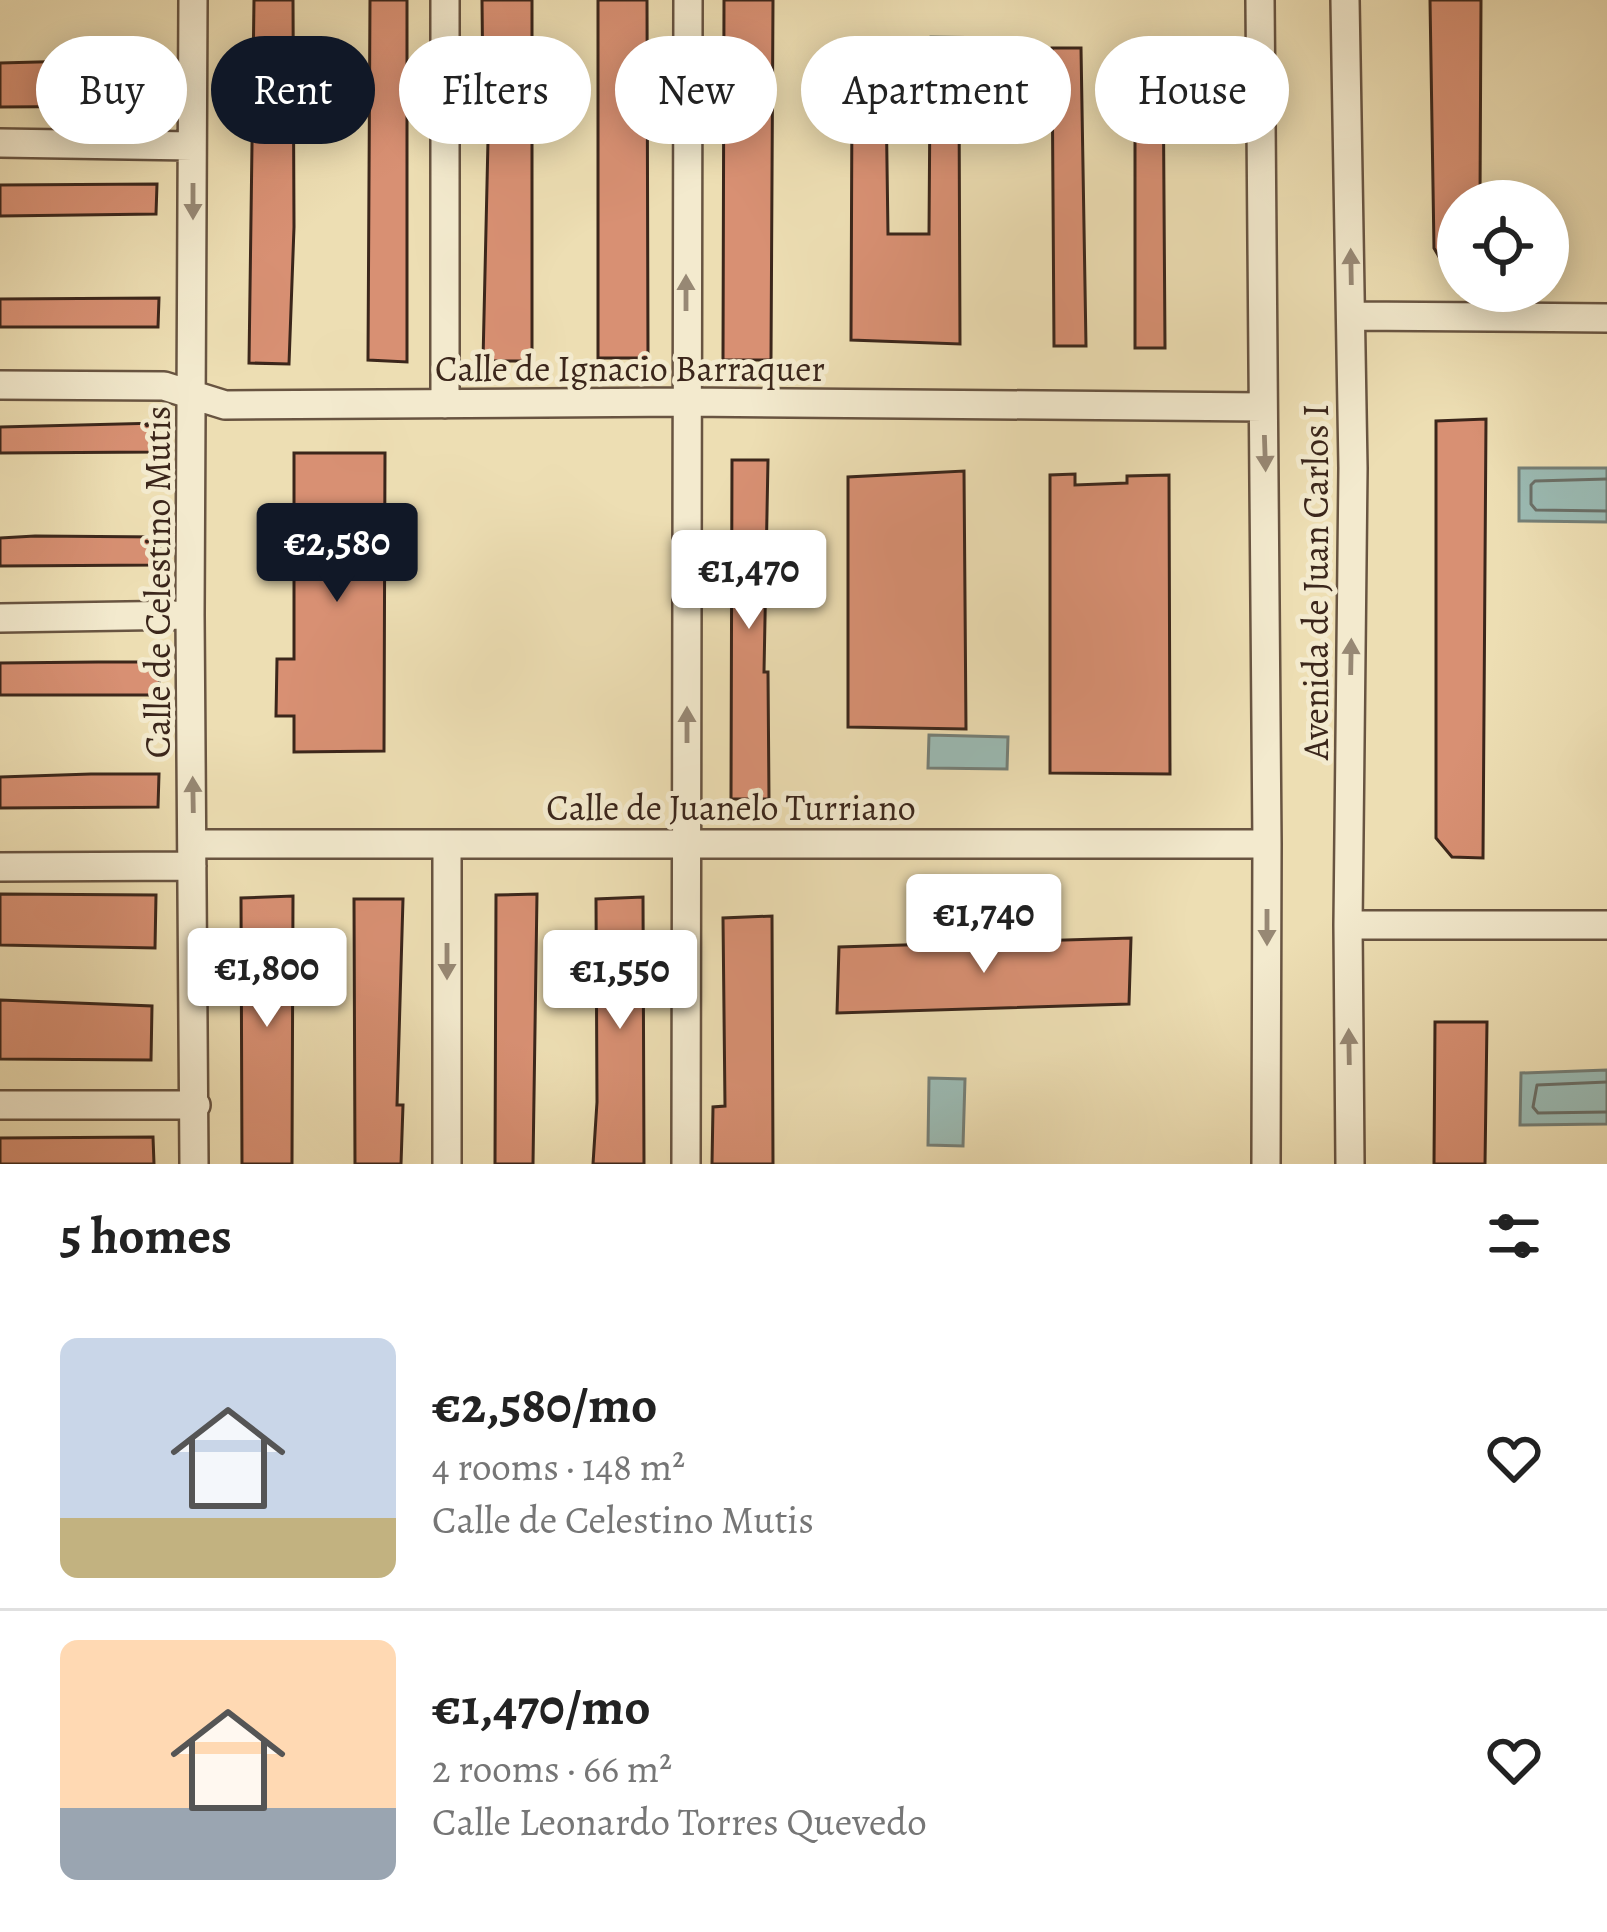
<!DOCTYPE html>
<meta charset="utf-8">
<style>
:root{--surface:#fff;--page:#f6f6f6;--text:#222;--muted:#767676;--line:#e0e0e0;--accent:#111827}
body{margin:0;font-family:Alegreya,serif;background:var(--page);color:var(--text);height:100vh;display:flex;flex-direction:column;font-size:45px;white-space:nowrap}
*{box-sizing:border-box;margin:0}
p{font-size:39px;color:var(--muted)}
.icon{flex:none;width:66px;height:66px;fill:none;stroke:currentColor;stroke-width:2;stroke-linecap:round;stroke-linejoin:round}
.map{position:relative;height:1164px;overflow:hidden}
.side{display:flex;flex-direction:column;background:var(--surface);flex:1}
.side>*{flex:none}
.top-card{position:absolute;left:36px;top:36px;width:1536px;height:108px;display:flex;gap:24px}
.tools{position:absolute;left:1437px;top:180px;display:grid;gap:24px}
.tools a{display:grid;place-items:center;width:132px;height:132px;border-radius:50%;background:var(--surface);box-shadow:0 6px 30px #0003;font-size:60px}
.price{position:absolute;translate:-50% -102px;padding:0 27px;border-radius:12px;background:#fff;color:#222;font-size:39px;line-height:78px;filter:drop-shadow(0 3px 6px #0008)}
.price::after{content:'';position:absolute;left:50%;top:72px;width:36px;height:27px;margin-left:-18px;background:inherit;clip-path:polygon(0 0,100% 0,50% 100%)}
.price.current{background:var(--accent);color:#fff}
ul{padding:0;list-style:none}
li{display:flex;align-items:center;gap:36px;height:300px;padding:0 60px}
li+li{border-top:3px solid var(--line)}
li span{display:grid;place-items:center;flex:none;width:336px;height:240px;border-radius:18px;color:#555}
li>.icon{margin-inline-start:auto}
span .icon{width:144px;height:144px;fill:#fffc;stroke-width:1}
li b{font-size:51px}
h2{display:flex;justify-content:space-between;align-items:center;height:144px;padding:0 60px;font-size:51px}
.tag{padding:0 42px;border-radius:54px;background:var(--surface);box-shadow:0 6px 30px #0003;font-size:42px;line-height:108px}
.tag.current{background:var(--accent);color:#fff}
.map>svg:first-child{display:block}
.water{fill:#9bbbb4;stroke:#757f77;stroke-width:3}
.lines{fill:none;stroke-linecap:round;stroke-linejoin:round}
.shore{stroke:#6b7068;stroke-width:3}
.building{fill:#d89073;stroke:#3b261b;stroke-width:3}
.minor-casing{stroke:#685441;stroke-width:32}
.minor{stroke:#f3eace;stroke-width:27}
.oneway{fill:#978874}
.labels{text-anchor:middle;stroke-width:10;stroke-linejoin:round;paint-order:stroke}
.street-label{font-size:36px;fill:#3b261b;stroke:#f3eace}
</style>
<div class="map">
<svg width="1607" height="1164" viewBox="0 0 1607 1164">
<rect width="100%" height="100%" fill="#eddeb3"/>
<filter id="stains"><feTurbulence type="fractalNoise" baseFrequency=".00167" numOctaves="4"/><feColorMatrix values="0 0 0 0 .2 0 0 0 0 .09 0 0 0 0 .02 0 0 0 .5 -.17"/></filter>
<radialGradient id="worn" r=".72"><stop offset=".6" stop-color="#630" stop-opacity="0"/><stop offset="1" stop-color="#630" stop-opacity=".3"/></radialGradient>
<!-- water -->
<path class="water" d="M931,37L1000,38L999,67L930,66Z
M1519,468H1607V522L1519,521Z
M929,735L1008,737L1007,769L928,768Z
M1607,1070V1124L1520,1125L1521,1073Z
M929,1078L965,1079L963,1146L928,1145Z"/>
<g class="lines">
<!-- shore -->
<path class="shore" d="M1607,479L1535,481L1531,485V504L1536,510L1607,511
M1607,1082L1537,1085L1533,1107L1538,1113L1607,1112"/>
</g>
<!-- building -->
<path class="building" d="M254,0H293L294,227L289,364L249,363Z
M370,0H407V362L368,360Z
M482,0H532V361H483L489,96H483Z
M598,0H647L648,358H598Z
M724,0H773L771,360H723Z
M1430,0H1481L1480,201H1458V290L1434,248Z
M1052,48H1081L1086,346H1054Z
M1163,50L1165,348H1135V53Z
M150,59L152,106L0,107V63Z
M959,92L960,344L851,340L852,94L886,93L888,234H929L930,93Z
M157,184L156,214L0,216V185Z
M159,298L158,327H0V299Z
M1486,419L1483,858L1452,857L1436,838V421Z
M159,423L158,452L0,453V427Z
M294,453H385L384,751L294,752V716H276L277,659H294Z
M732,460H768L764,672H768L769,799H731Z
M964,471L966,729L848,727V477Z
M1075,474V485L1127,483V476L1169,475L1170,774L1050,773V475Z
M35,536L161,537L159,565L0,566V538Z
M98,662H160L159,695H0V663Z
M91,774H159L158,807L0,808V777Z
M0,894L156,895L155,948L0,945Z
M537,894L533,1164H495L496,895Z
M293,896L292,1164H242L241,898Z
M643,897L644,1164H593L597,1102L596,899Z
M354,899H403L397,1105H403L401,1164H355Z
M772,916L773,1164H712L713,1107L725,1106L723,918Z
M1131,938L1129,1004L837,1013L839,947Z
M0,1000L152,1006L151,1060L0,1059Z
M1435,1022H1487L1485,1164H1434Z
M153,1137L154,1164H0V1138Z"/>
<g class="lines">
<defs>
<path id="minor" d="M193,0L190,615L194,1164
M1260,0L1267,844L1266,1164
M1345,0L1353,468L1348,925L1350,1164
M0,143L192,146
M1352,316L1607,318
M0,385L164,386L225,405L686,402L1263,407
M445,404V0
M0,618L190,615
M194,844H1267
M0,867L192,866
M1348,925H1607
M0,1105H196
M447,1164V844
M686,1164L688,0"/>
</defs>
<!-- minor casing -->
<use href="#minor" class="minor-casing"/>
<!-- minor -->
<use href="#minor" class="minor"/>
</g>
<!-- one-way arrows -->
<defs><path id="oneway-solid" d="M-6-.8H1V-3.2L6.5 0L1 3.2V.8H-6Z" transform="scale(3)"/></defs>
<g class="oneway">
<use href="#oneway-solid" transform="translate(193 201) rotate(90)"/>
<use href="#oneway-solid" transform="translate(1351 267) rotate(-91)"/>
<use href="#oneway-solid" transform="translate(686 293) rotate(-90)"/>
<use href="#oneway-solid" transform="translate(1265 453) rotate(88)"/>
<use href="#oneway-solid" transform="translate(1351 657) rotate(-89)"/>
<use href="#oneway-solid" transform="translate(687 725) rotate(-90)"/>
<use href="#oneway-solid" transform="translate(193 795) rotate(-91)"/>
<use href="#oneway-solid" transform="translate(1267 927) rotate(90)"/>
<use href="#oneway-solid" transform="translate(447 961) rotate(90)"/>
<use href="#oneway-solid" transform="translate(1349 1047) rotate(-91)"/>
</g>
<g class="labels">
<!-- street labels -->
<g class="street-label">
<text x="630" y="381">Calle de Ignacio Barraquer</text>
<text transform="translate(157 582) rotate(-90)" y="13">Calle de Celestino Mutis</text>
<text transform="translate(1315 582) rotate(-90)" y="13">Avenida de Juan Carlos I</text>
<text x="731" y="820">Calle de Juanelo Turriano</text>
</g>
</g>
<rect width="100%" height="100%" filter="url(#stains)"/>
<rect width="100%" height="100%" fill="url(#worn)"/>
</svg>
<div class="tools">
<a><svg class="icon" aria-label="locate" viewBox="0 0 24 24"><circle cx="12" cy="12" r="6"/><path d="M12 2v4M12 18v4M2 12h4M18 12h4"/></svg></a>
</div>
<b class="price current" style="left:337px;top:605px">€2,580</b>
<b class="price" style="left:749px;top:632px">€1,470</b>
<b class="price" style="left:984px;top:976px">€1,740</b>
<b class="price" style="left:267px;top:1030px">€1,800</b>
<b class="price" style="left:620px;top:1032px">€1,550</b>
<div class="top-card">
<a class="tag">Buy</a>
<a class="tag current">Rent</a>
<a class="tag">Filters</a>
<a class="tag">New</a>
<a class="tag">Apartment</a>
<a class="tag">House</a>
</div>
</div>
<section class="side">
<h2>5 homes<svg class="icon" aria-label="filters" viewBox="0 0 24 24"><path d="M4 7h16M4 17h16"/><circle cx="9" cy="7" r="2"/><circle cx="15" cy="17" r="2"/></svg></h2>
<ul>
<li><span style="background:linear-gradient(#c9d6e8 75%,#c2b280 0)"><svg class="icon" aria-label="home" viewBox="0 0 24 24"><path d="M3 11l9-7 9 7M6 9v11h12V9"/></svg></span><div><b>€2,580/mo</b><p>4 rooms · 148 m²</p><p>Calle de Celestino Mutis</p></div><svg class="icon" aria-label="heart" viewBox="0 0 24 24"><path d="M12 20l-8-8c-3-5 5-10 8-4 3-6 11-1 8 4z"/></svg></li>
<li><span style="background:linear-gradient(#ffd9b3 70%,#9aa5b1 0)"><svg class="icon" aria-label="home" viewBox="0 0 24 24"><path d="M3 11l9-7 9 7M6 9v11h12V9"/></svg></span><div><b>€1,470/mo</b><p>2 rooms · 66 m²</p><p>Calle Leonardo Torres Quevedo</p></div><svg class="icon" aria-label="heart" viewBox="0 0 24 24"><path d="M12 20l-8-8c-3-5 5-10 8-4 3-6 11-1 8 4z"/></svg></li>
</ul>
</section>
